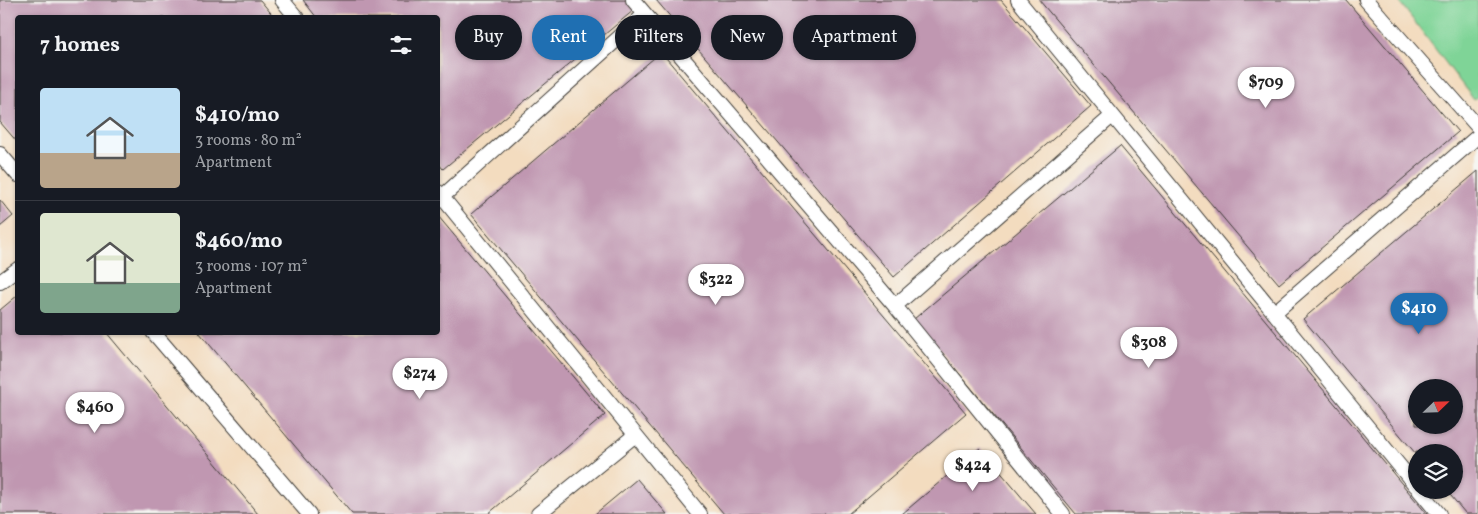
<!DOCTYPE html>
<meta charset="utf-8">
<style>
:root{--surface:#171b24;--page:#242831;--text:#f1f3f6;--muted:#9ea1a6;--line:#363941;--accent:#1f6fb2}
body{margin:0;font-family:Vollkorn,serif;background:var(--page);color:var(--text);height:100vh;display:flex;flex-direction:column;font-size:19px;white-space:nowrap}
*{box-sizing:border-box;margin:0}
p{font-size:16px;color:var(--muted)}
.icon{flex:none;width:28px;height:28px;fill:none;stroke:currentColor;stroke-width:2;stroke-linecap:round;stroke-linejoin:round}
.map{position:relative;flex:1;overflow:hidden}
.sheet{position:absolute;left:15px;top:15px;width:425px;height:320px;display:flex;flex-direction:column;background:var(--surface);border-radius:5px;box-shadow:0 1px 4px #0004}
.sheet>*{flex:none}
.hud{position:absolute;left:455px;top:15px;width:475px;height:45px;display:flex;gap:10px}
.needle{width:32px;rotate:67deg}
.fabs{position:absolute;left:1408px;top:379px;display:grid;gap:10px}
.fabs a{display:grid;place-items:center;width:55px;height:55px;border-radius:50%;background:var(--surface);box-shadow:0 1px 4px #0004;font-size:25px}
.price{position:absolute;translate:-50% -42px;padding:0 11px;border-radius:18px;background:#fff;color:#222;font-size:16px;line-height:32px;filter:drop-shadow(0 1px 2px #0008)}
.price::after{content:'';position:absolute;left:50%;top:30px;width:15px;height:11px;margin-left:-8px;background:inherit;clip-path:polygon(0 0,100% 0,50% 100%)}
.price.on{background:var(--accent);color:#fff}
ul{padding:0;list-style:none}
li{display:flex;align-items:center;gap:15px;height:125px;padding:0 25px}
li+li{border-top:1px solid var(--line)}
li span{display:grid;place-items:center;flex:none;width:140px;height:100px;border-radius:5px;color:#555}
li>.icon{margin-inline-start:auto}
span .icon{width:60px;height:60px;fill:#fffc;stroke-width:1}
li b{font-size:21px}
h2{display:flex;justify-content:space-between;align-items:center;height:60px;padding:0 25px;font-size:21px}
.tag{padding:0 18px;border-radius:22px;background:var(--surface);box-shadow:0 1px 4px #0004;font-size:18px;line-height:45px}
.tag.on{background:var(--accent);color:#fff}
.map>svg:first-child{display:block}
.green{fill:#7fd497;stroke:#4e785a}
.building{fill:#c097b1;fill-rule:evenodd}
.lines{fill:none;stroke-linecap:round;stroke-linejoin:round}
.service-casing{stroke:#3c3934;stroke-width:16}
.service{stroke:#fff;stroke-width:14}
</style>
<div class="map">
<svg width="1478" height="514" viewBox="0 0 1478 514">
<rect width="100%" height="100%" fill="#f6f6f2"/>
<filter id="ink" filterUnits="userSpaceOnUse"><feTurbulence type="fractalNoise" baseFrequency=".02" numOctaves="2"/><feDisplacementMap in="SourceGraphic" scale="10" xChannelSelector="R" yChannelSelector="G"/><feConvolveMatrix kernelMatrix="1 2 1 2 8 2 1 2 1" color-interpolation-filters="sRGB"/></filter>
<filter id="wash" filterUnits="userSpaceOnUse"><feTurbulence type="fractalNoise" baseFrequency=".0096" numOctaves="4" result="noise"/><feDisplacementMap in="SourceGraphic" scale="20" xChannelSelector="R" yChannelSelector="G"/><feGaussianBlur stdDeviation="1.12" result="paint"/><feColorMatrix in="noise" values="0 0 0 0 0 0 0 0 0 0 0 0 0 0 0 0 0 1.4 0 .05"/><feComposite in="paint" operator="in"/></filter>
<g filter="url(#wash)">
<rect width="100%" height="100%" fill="#f3dcbf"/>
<!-- green -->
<path class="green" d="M1398,0H1478V97L1474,100Z"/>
<g id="blocks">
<!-- building -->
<path class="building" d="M0,0H260L275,18H18V143L0,122Z
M303,0H626L634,10L443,169L438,163V18H317Z
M656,0H1001L1091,106L894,277Z
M1039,0H1346L1458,132L1279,284Z
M661,52L966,413L848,514H724L471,214Z
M1120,146L1427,514H1076L914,319Z
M1478,171V514H1466L1446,490H1454V452H1416V454L1303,319ZM1416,388H1454V425H1416Z
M0,200L13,216L0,227Z
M438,216L605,415L488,514H352L199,332H438Z
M18,295V332H106L258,514H0V310Z
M980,448L1036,514H902Z
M637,479L667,514H595Z"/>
</g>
</g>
<g filter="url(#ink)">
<use href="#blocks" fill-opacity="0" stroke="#3c3934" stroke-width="1"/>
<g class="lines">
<defs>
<path id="service" d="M282,0L297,18
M633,0L895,306L1063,514
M1018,0L1416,486
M1366,0L1478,127
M0,154L18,175
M438,192L700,514
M442,197L644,15
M0,282L18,269
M895,306L1112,116
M1274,313L1478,136
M153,332L309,514
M1419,490L1439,514
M538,514L634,436"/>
</defs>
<!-- service casing -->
<use href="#service" class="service-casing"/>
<!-- service -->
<use href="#service" class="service"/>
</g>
</g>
</svg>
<div class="fabs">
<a><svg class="needle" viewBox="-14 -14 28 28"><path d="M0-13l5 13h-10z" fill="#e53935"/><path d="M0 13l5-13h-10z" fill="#9ea1a6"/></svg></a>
<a><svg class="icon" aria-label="layers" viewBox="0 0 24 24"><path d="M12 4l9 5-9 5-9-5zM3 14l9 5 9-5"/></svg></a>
</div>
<b class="price" style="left:1266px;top:109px">$709</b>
<b class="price" style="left:716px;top:306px">$322</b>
<b class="price on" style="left:1419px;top:335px">$410</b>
<b class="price" style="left:1149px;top:369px">$308</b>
<b class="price" style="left:420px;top:400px">$274</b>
<b class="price" style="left:95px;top:434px">$460</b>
<b class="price" style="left:973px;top:492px">$424</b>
<div class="hud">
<a class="tag">Buy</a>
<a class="tag on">Rent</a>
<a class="tag">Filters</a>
<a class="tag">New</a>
<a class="tag">Apartment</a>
</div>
<section class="sheet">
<h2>7 homes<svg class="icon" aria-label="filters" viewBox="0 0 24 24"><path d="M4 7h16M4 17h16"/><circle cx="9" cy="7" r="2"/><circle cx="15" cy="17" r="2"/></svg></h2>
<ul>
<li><span style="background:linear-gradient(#bfe0f5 65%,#b9a48a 0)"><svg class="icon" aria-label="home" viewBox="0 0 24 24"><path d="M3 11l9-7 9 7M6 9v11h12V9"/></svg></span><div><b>$410/mo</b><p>3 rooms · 80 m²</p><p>Apartment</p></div></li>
<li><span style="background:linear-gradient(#dfe7d0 70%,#7fa58c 0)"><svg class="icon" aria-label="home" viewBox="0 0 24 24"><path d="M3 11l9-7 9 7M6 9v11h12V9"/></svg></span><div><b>$460/mo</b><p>3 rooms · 107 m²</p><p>Apartment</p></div></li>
</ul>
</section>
</div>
